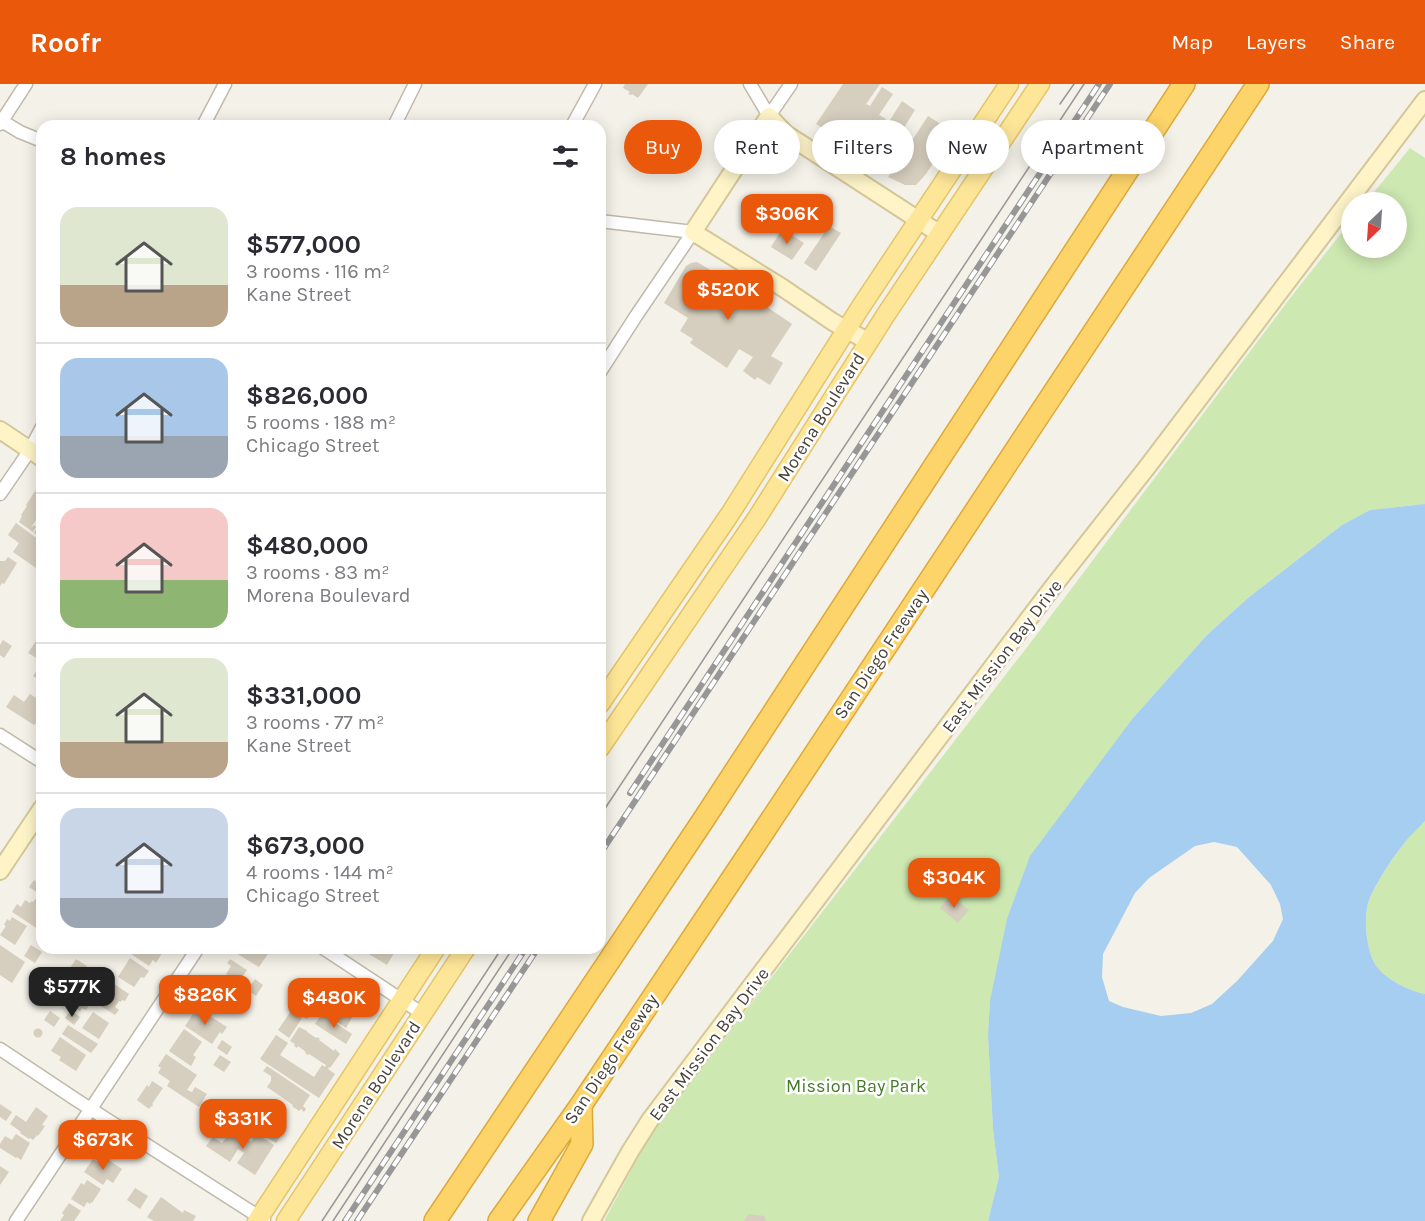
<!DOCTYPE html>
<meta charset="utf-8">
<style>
:root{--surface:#fff;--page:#f2f2f3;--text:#2b2b33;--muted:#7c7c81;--line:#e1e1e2;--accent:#ea580c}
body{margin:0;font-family:Karla,sans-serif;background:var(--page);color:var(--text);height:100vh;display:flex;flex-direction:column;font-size:22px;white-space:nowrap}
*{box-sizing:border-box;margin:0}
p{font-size:20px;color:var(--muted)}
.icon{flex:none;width:33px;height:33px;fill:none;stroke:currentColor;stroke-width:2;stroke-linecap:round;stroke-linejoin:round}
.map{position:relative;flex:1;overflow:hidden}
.drawer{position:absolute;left:36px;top:36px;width:570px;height:834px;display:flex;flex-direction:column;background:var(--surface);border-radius:18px;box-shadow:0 3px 15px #0003}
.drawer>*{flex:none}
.top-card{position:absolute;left:624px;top:36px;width:570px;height:54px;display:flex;gap:12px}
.needle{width:39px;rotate:205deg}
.tools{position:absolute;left:1341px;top:108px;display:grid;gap:12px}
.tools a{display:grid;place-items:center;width:66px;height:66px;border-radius:50%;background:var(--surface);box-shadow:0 3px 15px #0003;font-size:30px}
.price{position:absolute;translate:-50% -51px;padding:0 14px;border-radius:12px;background:var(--accent);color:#fff;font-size:20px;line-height:39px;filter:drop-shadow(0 2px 3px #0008)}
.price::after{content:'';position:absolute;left:50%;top:36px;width:18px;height:14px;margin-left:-9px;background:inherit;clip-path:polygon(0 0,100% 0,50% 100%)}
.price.active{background:#222;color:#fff}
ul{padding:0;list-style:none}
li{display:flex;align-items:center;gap:18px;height:150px;padding:0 24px}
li+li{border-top:2px solid var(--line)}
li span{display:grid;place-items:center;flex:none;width:168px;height:120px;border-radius:18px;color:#555}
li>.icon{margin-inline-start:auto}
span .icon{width:72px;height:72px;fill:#fffc;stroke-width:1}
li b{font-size:26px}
h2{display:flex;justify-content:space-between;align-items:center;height:72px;padding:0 24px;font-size:26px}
.chip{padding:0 21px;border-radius:27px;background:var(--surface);box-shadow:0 3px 15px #0003;font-size:21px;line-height:54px}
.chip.active{background:var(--accent);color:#fff}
header{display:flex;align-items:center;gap:36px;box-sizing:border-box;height:84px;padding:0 30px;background:var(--accent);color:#fff}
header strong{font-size:28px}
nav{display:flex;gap:33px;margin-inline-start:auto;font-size:21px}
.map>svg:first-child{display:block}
.green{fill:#cde8b1}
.water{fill:#a5cef0;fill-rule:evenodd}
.building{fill:#d6cebe}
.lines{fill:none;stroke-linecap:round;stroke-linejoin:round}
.street-casing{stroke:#c0b9ab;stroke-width:15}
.secondary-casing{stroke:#d4c799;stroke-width:20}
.primary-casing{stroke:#e4c567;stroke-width:21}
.highway-casing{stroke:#dda939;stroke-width:24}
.street{stroke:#fff;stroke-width:12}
.secondary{stroke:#fef4c8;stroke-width:16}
.primary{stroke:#fee698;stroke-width:18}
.highway{stroke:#fdd46a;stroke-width:21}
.tram{stroke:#979797;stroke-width:1.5}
.rail-casing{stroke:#979797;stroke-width:6}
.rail{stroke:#fff;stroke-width:4;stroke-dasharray:11;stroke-linecap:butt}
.labels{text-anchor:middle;stroke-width:5;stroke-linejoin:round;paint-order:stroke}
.street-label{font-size:18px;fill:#484237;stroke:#fff}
.park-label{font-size:18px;fill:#447a2a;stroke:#fff}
</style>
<header>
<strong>Roofr</strong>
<nav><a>Map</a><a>Layers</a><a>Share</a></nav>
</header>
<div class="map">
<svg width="1425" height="1137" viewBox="0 0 1425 1137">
<rect width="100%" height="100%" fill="#f4f1e8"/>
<!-- green -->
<path class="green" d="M1410,64L1425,74V420L1370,426L1342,441L1248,514L1207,551L1133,634L990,917L988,951L993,1045L999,1093L988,1137H604L652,1048L1038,549L1291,213L1351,137L1352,164H1396V118H1366Z
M1425,737V910C1409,907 1383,894 1375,880C1366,865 1363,832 1369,816C1375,801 1392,774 1403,761C1409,752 1418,745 1425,737Z"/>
<!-- water -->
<path class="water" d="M1425,420V737C1418,745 1409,752 1403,761C1392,774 1375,801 1369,816C1363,832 1366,865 1375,880C1383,894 1409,907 1425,910V1137H988L999,1093L993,1045L988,951L990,917L1007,835L1030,772L1133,634L1207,551L1248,514L1342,441L1370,426ZM1214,758L1237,763L1271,801L1280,820L1283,835L1273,857L1237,897L1212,920L1191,929L1161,932L1123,923L1109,917L1102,893L1103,870L1135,809L1149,794L1195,762Z"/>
<!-- building -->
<path class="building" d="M625,0H648L638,14L632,10L631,11L628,10L630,8L623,4Z
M843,0H880L866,20L870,22L882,3L893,10L879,31L886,35L880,45L883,47L902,17L915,26L879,84L839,59L841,56L816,40Z
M928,32L953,48L926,90L916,101H905L888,93Z
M829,142L841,149L816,187L804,179Z
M782,145L804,159L792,176L771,163Z
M697,178L729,197L719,214L729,199L765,225L767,223L792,240L771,272L783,279L770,301L757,293L755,296L743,287L753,273L739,265L727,284L690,259L693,255L680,247L688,234L664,219L686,182L691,179Z
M35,407L42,412V428L31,443H32L34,441L36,443L33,448L19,438L22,432L21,431L27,422L26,421Z
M16,439L39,456L36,461L42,465V474L36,484L13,468L19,459L8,451Z
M40,439L42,440V447L39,452L34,449Z
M8,473L17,479L4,500L2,499L0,502V477H5Z
M3,556L12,562L4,574L0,571V561Z
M36,557L42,561V573L40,576L28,569Z
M42,579V598L33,592Z
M30,610L42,618V643L36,639L34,641L6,623L14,611L24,618Z
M42,792V812L29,803L34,796L38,799Z
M950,811L969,826L958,839L940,824Z
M37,813L42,816V839L38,845L12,828L17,820L21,823L25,816L30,819L32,817L33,818Z
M12,833L27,842L15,861L0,851L6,842L4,841L7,835L10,837Z
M0,861L25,878L12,899L0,891Z
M31,861L42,868L35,879L24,872Z
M129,864H165L156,879L153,876L149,882L131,870L133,866Z
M237,864H272L259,883L234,868Z
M359,864H397L387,881Z
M130,874L149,887L144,894L141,893L134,903L118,893Z
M76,875L87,882L73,903L62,896Z
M230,875L247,886L235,903L225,897L228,892L226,890L231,882L227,879Z
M105,894L129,910L125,917L122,916L121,918L119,917L115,923L119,926L115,931L96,919L100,912L103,913L106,908L98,903Z
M255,895L263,901L256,912L247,906Z
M327,896L362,916L346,944L305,916L307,910L316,915Z
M225,902L236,909L231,916L227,914L225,916L227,917L226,920L224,919L218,928L202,918L207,910L209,912L211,910L213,911L217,904L222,907Z
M79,912L90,920L86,926L82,924L80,927L72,922Z
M296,920L310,930L307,935L292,926Z
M197,924L227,943L222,950L220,948L212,960L185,942Z
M71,926L80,933L74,941L65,934Z
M50,927L60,934L54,943L44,936Z
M291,927L302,934L289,954L278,946Z
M93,928L109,939L99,955L82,944Z
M322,930L352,950L346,960L315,940Z
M68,941L98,960L91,969L62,950Z
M299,943L307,947V948L316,954L317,953L320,955L319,956L334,967L335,965L340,970L330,984L329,983L328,985L335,990L319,1014L260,975L276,951L288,959L280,971L314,993L322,981L325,983L326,981L309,970L308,971L305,969L306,968L298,962L297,964L294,962L295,960L290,957Z
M33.5 949a4.5 4.5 0 1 1 9 0a4.5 4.5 0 1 1-9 0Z
M184,945L202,958L193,971L196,973L191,982L169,967Z
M60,953L86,971L76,987L59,976L61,973L51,967Z
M222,956L232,963L227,971L217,964Z
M166,970L197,991L187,1006L192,1008L195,1003L207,1010L199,1023L167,1002L170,997L158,989L161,984L158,982Z
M220,971L231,978L224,988L213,981Z
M267,982L310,1011L303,1022L306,1025L304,1028L301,1025L299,1027L292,1022L293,1021L267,1003L271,997V992L263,987Z
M152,997L163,1004L152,1020L153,1021L152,1023L151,1022L149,1025L137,1016L147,1001L149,1003Z
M0,1020L12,1028L6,1037L0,1033Z
M36,1023L48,1032L42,1041L45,1042L38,1052L37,1051L33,1056L30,1054L29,1055L20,1049L21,1048L10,1040L16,1031L26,1038Z
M256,1027L285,1046L276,1059L252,1043L256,1037L252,1034Z
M228,1043L251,1058L256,1050L274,1061L255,1091L237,1079L244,1069L238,1065L230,1078L206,1062L213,1053L222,1059L228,1051L225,1049Z
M16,1050L30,1059L21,1076L17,1073L16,1074L0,1064V1060L5,1052L12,1056Z
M93,1075L102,1081L107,1075L122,1085L113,1099L107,1095L103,1101L84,1088Z
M0,1082L9,1088L0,1101Z
M87,1096L101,1105L92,1119L91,1118L90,1120L87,1118L84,1123L71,1115L81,1099L84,1101Z
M135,1104L148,1112L140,1125L127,1116Z
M161,1113L183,1129L184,1126L196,1132L193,1137H154L147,1133Z
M69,1119L81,1127L74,1137H60L64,1131L62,1129Z
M749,1130L764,1132L766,1137H744Z"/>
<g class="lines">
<defs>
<path id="street" d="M750,0L769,32L791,0
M0,36L20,48L42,57
M0,40L26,0
M203,42L225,0
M394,42L415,0
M572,42L595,0
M600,137L693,148L636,232L600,288
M0,410L30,366L42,343
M0,651L42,678
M323,864L423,930
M0,965L75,1015L264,1136
M16,1137L198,864"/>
<path id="secondary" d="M869,258L833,238L783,204L693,148L769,32L786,50L940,150
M0,346L42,374
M0,787L42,724
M591,1137L631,1066L650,1036L1052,504L1148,382L1425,16"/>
<path id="primary" d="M600,620L730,430L860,224L1009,0
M600,664L757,434L885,232L1040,0
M257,1137L436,864
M286,1137L466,864"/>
<path id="highway" d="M435,1137L704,735L1184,0
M499,1137L581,1021L752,765L1258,0
M539,1137L582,1060L581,1021"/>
</defs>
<!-- street casing -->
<use href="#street" class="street-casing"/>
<!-- secondary casing -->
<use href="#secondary" class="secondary-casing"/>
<!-- primary casing -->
<use href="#primary" class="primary-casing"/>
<!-- highway casing -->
<use href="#highway" class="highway-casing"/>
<!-- street -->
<use href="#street" class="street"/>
<!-- secondary -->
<use href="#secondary" class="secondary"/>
<!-- primary -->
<use href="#primary" class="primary"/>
<!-- highway -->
<use href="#highway" class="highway"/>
<!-- tram -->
<path class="tram" d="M1060,20L1074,0
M600,732L1084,0
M322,1137L502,864
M333,1137L513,864"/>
<defs>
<path id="rail" d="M630,709L1099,0
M600,770L1110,0
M345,1137L526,864
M357,1137L538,864"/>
</defs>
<!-- rail casing -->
<use href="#rail" class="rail-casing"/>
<!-- rail -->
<use href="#rail" class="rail"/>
</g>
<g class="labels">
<!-- street labels -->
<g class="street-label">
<text transform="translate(821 333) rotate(-58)" y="6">Morena Boulevard</text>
<text transform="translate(881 570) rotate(-56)" y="6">San Diego Freeway</text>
<text transform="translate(1002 572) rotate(-53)" y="6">East Mission Bay Drive</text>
<text transform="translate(709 960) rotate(-53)" y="6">East Mission Bay Drive</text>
<text transform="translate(611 975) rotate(-56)" y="6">San Diego Freeway</text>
<text transform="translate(376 1001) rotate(-57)" y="6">Morena Boulevard</text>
</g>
<!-- park labels -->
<g class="park-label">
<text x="856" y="1008">Mission Bay Park</text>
</g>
</g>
</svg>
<div class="tools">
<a><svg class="needle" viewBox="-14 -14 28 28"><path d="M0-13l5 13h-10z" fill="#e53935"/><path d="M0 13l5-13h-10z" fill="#7c7c81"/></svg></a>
</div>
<b class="price" style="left:787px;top:161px">$306K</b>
<b class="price" style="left:728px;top:237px">$520K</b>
<b class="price" style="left:954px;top:825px">$304K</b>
<b class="price active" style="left:72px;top:934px">$577K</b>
<b class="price" style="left:205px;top:942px">$826K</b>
<b class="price" style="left:334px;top:945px">$480K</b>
<b class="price" style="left:243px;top:1066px">$331K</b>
<b class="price" style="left:103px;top:1087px">$673K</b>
<div class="top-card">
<a class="chip active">Buy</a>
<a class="chip">Rent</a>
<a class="chip">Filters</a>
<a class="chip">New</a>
<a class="chip">Apartment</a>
</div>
<section class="drawer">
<h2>8 homes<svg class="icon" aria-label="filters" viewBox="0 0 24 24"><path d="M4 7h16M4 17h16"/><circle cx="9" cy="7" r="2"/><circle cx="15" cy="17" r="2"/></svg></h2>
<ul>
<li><span style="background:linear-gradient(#dfe7d0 65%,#b9a48a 0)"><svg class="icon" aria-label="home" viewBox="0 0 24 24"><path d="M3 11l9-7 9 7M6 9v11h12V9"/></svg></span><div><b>$577,000</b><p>3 rooms · 116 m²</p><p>Kane Street</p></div></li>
<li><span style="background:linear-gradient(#a9c7e8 65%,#9aa5b1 0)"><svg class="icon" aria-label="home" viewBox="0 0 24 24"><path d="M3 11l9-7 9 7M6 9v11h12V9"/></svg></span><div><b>$826,000</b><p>5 rooms · 188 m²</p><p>Chicago Street</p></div></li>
<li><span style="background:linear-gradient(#f6c9c9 60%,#8fb573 0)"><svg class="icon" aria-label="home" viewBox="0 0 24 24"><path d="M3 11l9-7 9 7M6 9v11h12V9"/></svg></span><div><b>$480,000</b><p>3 rooms · 83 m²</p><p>Morena Boulevard</p></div></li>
<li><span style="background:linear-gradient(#dfe7d0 70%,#b9a48a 0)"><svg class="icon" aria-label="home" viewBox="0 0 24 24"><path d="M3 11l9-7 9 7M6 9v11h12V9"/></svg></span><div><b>$331,000</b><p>3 rooms · 77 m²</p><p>Kane Street</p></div></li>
<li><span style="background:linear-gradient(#c9d6e8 75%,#9aa5b1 0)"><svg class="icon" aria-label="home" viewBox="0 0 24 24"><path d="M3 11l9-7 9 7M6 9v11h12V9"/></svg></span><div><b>$673,000</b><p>4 rooms · 144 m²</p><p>Chicago Street</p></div></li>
</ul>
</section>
</div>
